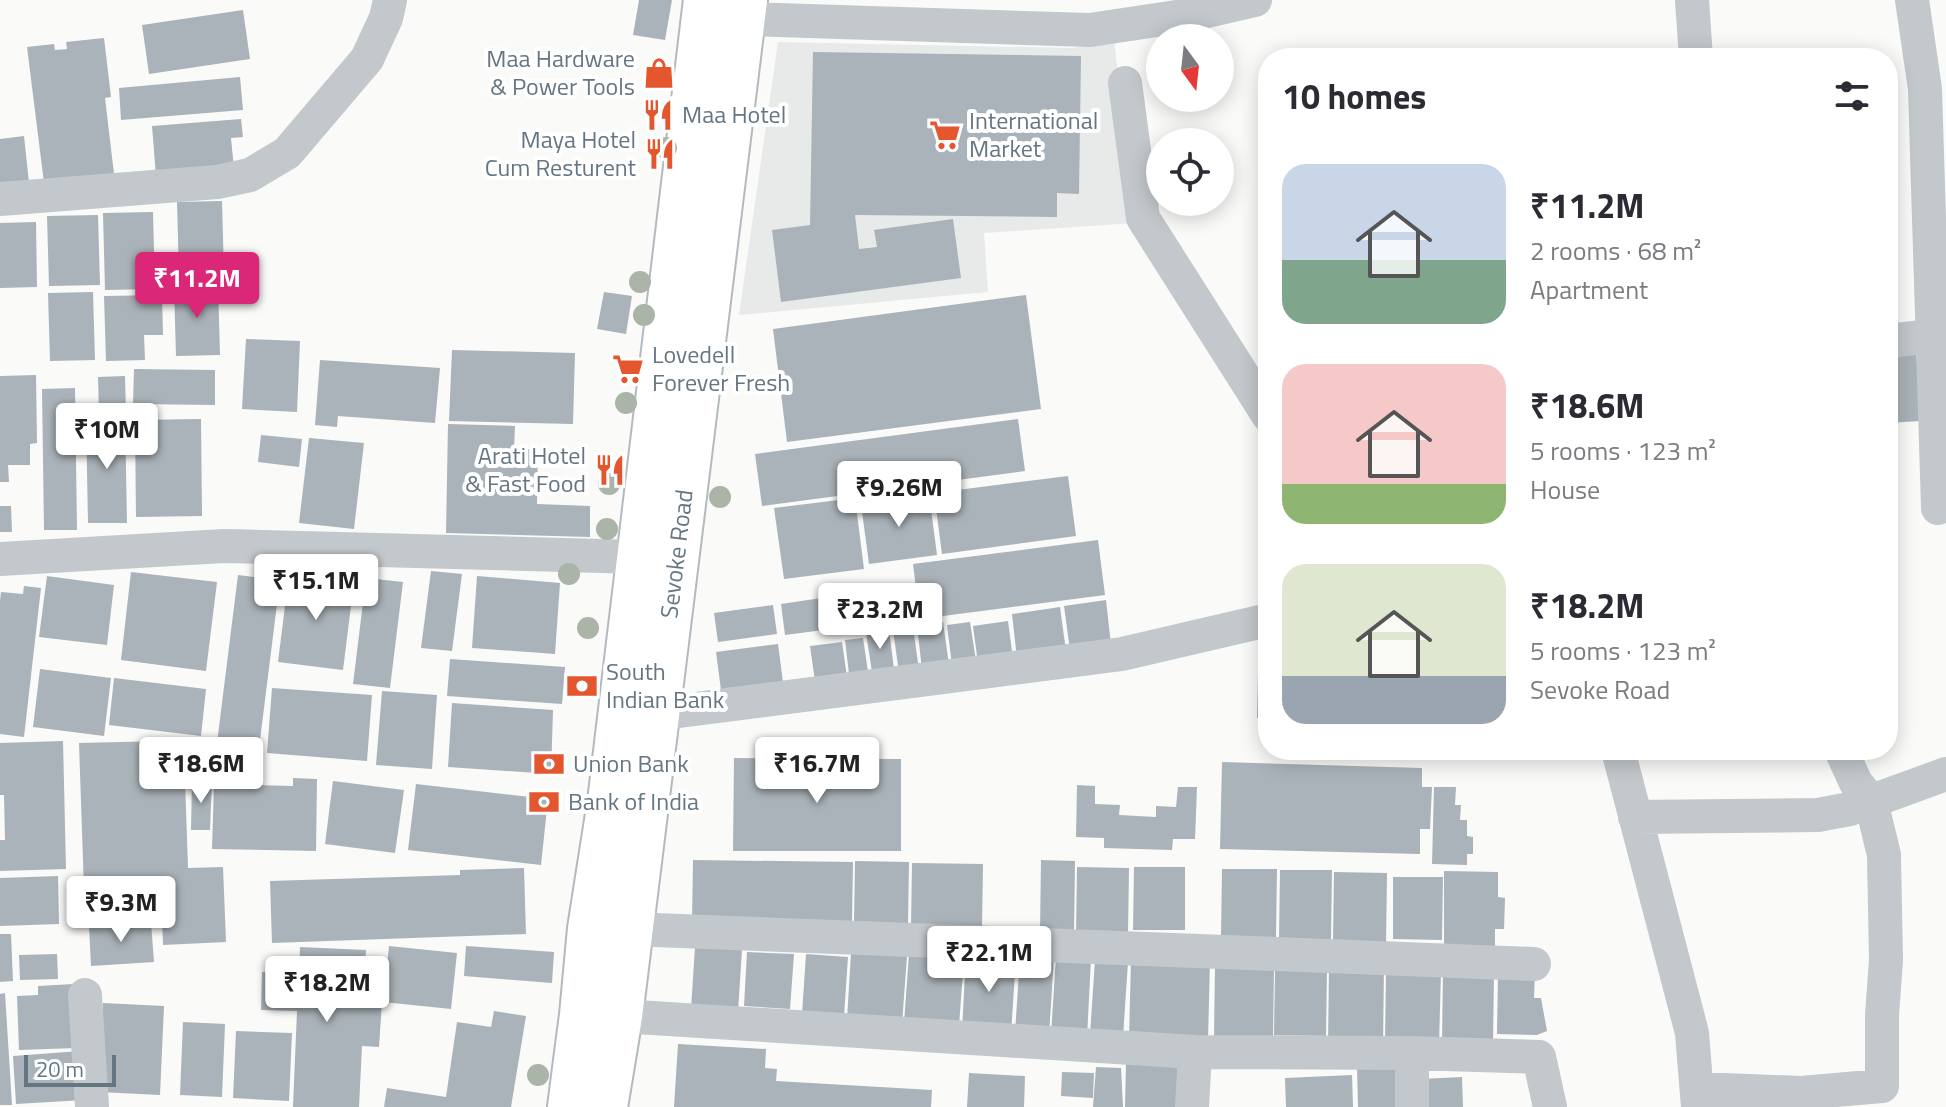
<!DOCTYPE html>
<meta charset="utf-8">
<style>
:root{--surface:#fff;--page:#f2f2f3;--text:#2b2b33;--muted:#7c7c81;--accent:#db2777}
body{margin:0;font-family:"Titillium Web",sans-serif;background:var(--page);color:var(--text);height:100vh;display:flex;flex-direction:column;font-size:30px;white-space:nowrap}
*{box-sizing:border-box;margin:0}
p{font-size:26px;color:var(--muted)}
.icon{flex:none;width:44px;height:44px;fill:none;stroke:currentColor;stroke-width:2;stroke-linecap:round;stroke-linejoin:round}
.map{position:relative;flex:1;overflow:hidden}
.drawer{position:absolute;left:1258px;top:48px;width:640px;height:712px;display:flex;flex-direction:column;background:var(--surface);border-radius:32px;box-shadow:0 4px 20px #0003}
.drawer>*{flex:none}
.needle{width:52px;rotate:165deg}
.controls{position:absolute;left:1146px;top:24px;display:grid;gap:16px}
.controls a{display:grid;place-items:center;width:88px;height:88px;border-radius:50%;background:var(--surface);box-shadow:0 4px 20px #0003;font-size:40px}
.scale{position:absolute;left:24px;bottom:20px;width:92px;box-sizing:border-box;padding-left:8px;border:4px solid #657683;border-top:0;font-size:22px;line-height:28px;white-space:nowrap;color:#657683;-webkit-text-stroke:6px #fff;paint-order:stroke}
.price{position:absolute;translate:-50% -68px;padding:0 18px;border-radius:8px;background:#fff;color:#222;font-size:26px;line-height:52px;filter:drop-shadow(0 2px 4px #0008)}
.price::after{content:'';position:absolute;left:50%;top:48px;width:24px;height:18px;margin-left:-12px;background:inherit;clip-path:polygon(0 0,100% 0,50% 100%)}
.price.selected{background:var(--accent);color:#fff}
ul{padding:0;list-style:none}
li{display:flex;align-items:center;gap:24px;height:200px;padding:0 24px}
li span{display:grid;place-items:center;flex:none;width:224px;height:160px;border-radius:24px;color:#555}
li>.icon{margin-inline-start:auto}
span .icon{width:96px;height:96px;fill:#fffc;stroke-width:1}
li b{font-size:34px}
h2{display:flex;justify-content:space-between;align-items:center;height:96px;padding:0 24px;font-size:34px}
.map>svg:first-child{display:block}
.built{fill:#e8e9e9}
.building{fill:#aab3b9}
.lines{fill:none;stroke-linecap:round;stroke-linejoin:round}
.secondary-casing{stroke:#b3babf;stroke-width:48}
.street{stroke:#c3c8cc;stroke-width:34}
.secondary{stroke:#fff;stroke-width:44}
.tree{fill:#aab4a7}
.labels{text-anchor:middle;stroke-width:8;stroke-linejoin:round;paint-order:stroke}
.poi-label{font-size:24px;fill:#657683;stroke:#fff;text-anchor:start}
.street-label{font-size:24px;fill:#657683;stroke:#fff}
</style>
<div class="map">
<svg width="1946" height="1107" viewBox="0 0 1946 1107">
<rect width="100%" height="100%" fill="#fafaf8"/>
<!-- built -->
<path class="built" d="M1114,40L1135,223L984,233L988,292L739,315L778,42L1073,48Z"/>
<!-- building -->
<path class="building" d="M639,0H672L665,40L633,35Z
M243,10L250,59L149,74L142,25Z
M104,38L111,97L105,98L114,174L44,183L27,47L54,44L55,50L67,49L66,42Z
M813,52L1081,56L1079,194L1057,193V217L855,215L859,249L877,247L874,230L953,219L961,278L781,302L772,230L810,225Z
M240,77L243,110L121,120L119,88Z
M241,119L243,137L231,138L234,169L156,176L152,126Z
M24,136L29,183L0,186V139Z
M222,201L224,273L179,275L177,202Z
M153,212L155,289L105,290L103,213Z
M98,215L100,285L49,286L47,216Z
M36,222L37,287L0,288V223Z
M218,285L220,355L176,356L174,286Z
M93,292L95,360L50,361L48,293Z
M604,292L632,296L626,334L597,329Z
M162,295L163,335H144L145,360L106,361L104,296Z
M1026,295L1041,409L787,442L773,329Z
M246,339L300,341L297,412L242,409Z
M1915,347L1922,402L1920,421L1888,423V350Z
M452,350L575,353L573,424L449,421Z
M320,360L440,368L435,423L338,416L337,427L315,425Z
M134,369L215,370V405L133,404Z
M36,375L37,443L30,444V465H8L9,482H0V376Z
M125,376L126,414L99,415L98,377Z
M75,388L77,530H44L42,389Z
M125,418L127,523H88L86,419Z
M201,419L202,516L136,517L135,420Z
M1018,419L1025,471L762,506L755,454Z
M448,424L515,426L514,449H538L537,504L590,506V537L446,533Z
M261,435L302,439L299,467L258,462Z
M309,438L364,443L354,529L299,523Z
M1068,476L1076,536L942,554L934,493Z
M929,494L937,555L869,564L861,504Z
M855,498L864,569L784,579L774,508Z
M0,506H11L12,532H0Z
M1098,540L1105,595L920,619L913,564Z
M431,571L462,574L452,651L421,648Z
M131,572L217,582L206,671L121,660Z
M262,574L274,576V580H280L259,748L217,743L238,575L261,578Z
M289,574L354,582L343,670L278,662Z
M47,576L114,585L107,645L39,637Z
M477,576L560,583L555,654L472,648Z
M366,578L403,582L390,688L353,684Z
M24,586L41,588L24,737L0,734V601L1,592L23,594Z
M912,588L916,621L846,630L842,597Z
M835,596L839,628L785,635L781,604Z
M1106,600L1111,645L1070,650L1064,606Z
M773,605L777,634L718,642L714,613Z
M1060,607L1066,651L1017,658L1012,614Z
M1008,621L1013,659L978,663L973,626Z
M943,622L949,665L922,669L917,626Z
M970,622L976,661L952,665L947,625Z
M913,627L919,670L899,673L893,630Z
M889,630L894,669L872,672L866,633Z
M1259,630H1268V718H1257Z
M863,638L868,672L849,674L845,640Z
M842,642L847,677L815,681L810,646Z
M778,644L783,682L721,690L716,652Z
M450,659L565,667L562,704L447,696Z
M40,669L111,678L104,736L33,727Z
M114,678L206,689L201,736L109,725Z
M272,688L372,695L367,761L267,753Z
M382,691L437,695L432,769L376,765Z
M452,703L553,710L551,774L448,767Z
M63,741L66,869L0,871V840H5L4,795H0V743Z
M162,741L163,751L184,750L188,868L223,867L226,942L163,945L162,916L85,919L79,743Z
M734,758L901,759V851H733Z
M1222,762L1422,768V787H1432L1430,829H1420V854L1220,849Z
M293,778L317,779L316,851L212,849L214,784L293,786Z
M192,780H212L210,830H191Z
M333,781L404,790L395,853L325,844Z
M416,784L548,799L541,865L408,850Z
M1077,785L1095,786V804L1120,805L1119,815L1156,817V806L1176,807L1178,787H1197L1195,839H1173L1172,850L1104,848V838L1076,837Z
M1434,787H1456L1455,805H1461L1460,820H1467V836L1473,837V854H1467V865L1432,864Z
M693,860L853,862L852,923L692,921Z
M1041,860L1075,861L1074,932H1040Z
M855,861L909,862L908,926L854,925Z
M912,863L983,864L982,926L911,925Z
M1077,867L1129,868L1128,933H1076Z
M1134,867H1185V930H1133Z
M524,868L526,934L272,943L270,881L460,875V870Z
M1222,869H1277L1276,938L1221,937Z
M1280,870H1332L1331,939H1279Z
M1444,871L1498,872V897L1505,898L1504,929H1495V946H1444Z
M1334,872L1387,873L1386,944L1333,943Z
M58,876L59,924L0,926V878Z
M1393,877H1443L1442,940L1393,939Z
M151,922L154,962L91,966L89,926Z
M0,934H11L13,981L0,982Z
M389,946L457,953L451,1009L383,1002Z
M466,946L554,952L552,983L464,976Z
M300,947L366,950L363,1002H382L379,1047L362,1046L359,1107H293L297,1011L261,1010L262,972L299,974Z
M695,947L742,950L738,1012L691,1009Z
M747,952L794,954L790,1009L744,1006Z
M851,953L907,956L902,1024L847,1020Z
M57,954L58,979L20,980L19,955Z
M806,954L848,957L844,1016L802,1014Z
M909,954L964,958L959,1026L904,1023Z
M966,954L1016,957L1011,1034L962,1031Z
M1020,956L1054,958L1049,1035L1015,1033Z
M1056,956L1091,959L1087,1038L1051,1035Z
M1095,960L1128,962L1123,1037L1090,1035Z
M1131,960L1210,961L1208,1040L1129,1039Z
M1215,964L1274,965L1273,1040L1214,1039Z
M1329,967H1384L1383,1046H1328Z
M1275,969L1327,970L1326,1036L1274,1035Z
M1386,970L1441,971L1439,1045H1385Z
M1443,971L1494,972L1493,1044L1442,1043Z
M1498,972H1535L1534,998H1541L1547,1031L1537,1035L1497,1034Z
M74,984L77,1048L19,1050L17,996L38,995V986Z
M5,993L12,1105H0V994Z
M103,1003L164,1006L160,1095L99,1092Z
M494,1011L526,1016L511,1107H384L387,1088L446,1097L457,1022L491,1027Z
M183,1022L225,1024L222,1097L180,1095Z
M236,1031L292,1033L289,1101L233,1098Z
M678,1044L766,1049L765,1068L777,1069L776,1081L932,1090L931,1107H674Z
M80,1051L84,1100L16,1104L13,1056Z
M1126,1064L1183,1065L1182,1107H1125Z
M1398,1064L1399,1107H1358L1357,1065Z
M1096,1067L1121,1068L1123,1107H1093Z
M1062,1072L1094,1073L1093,1098L1061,1096Z
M969,1073L1025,1076L1024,1107H967Z
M1352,1075L1353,1107H1286L1285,1078Z
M1462,1077L1463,1107H1422L1421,1079Z"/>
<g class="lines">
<defs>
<path id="secondary" d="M570,1107L582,1015L590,929L610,802L706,0
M605,1107L620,1016L745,0"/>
</defs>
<!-- secondary casing -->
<use href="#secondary" class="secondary-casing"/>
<!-- street -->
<path class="street" d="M1692,0L1696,58
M1912,0L1925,89L1938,508
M743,19L1090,30L1190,15L1255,0
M1125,83L1143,218L1268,415
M0,199L217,182L250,175L287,153L367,59L386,18L390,0
M1888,341L1931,336
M0,559L224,546L639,557
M656,714L1122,654L1268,620
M1618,750L1692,1033L1698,1107
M1635,817L1818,815L1850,809L1946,774
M629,929L1534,964
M85,995L92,1107
M620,1016L1195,1052L1412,1053L1539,1057L1550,1107
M1412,1053V1107
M1698,1089L1801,1093L1882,1086V1015L1886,960L1884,855L1871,801L1856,783L1841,750
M1192,1107L1195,1052"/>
<!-- secondary -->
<use href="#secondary" class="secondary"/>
</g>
<!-- trees -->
<g class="tree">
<circle cx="666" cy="148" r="11"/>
<circle cx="640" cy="282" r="11"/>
<circle cx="644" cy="315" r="11"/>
<circle cx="626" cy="403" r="11"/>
<circle cx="609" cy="484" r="11"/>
<circle cx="720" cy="497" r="11"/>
<circle cx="607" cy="529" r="11"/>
<circle cx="569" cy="574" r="11"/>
<circle cx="588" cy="628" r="11"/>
<circle cx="538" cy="1075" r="11"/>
</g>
<!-- icons -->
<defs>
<symbol id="shop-bare" viewBox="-9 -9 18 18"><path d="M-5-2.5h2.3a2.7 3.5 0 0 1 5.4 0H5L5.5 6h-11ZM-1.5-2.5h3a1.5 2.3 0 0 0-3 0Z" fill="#e4572e" stroke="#fff" stroke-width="2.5" paint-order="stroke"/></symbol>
<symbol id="restaurant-bare" viewBox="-9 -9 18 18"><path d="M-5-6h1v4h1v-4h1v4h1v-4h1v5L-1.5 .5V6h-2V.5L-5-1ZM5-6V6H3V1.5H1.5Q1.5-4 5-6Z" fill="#e4572e" stroke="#fff" stroke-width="2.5" paint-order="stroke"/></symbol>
<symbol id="supermarket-bare" viewBox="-9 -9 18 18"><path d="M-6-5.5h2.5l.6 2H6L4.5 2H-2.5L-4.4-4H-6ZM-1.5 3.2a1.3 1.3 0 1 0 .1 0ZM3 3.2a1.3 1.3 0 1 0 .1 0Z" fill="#e4572e" stroke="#fff" stroke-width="2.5" paint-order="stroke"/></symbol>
<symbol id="bank-bare" viewBox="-9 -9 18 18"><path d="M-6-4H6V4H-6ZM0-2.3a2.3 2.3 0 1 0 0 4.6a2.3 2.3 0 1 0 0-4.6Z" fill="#e4572e" stroke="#fff" stroke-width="2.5" paint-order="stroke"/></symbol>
</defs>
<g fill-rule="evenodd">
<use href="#shop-bare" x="637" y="51" width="44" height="44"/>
<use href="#restaurant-bare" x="636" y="93" width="44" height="44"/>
<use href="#supermarket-bare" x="923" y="113" width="44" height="44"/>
<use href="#restaurant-bare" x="638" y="132" width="44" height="44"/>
<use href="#supermarket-bare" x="606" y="347" width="44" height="44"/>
<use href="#restaurant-bare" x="588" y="448" width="44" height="44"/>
<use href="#bank-bare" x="560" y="664" width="44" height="44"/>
<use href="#bank-bare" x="527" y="742" width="44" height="44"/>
<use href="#bank-bare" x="522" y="780" width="44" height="44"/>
</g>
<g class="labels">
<!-- poi labels -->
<g class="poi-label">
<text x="635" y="67" text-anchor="end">Maa Hardware<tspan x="635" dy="28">&amp; Power Tools</tspan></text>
<text x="682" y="123">Maa Hotel</text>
<text x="969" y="129">International<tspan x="969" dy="28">Market</tspan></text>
<text x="636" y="148" text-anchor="end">Maya Hotel<tspan x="636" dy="28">Cum Resturent</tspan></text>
<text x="652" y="363">Lovedell<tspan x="652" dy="28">Forever Fresh</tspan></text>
<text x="586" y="464" text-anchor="end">Arati Hotel<tspan x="586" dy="28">&amp; Fast Food</tspan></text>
<text x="606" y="680">South<tspan x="606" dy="28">Indian Bank</tspan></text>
<text x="573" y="772">Union Bank</text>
<text x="568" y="810">Bank of India</text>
</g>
<!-- street labels -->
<g class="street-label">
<text transform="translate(677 554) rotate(-83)" y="8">Sevoke Road</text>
</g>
</g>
</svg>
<div class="controls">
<a><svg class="needle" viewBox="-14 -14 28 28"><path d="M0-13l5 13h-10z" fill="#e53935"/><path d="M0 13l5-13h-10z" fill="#7c7c81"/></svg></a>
<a><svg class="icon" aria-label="locate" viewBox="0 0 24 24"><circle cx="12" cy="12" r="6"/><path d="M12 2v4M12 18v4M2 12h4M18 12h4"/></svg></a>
</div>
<div class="scale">20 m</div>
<b class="price selected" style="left:197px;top:320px">₹11.2M</b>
<b class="price" style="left:107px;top:471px">₹10M</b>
<b class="price" style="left:899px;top:529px">₹9.26M</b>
<b class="price" style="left:316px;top:622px">₹15.1M</b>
<b class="price" style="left:880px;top:651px">₹23.2M</b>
<b class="price" style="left:201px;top:805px">₹18.6M</b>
<b class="price" style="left:817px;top:805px">₹16.7M</b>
<b class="price" style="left:121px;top:944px">₹9.3M</b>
<b class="price" style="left:989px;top:994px">₹22.1M</b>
<b class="price" style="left:327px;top:1024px">₹18.2M</b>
<section class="drawer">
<h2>10 homes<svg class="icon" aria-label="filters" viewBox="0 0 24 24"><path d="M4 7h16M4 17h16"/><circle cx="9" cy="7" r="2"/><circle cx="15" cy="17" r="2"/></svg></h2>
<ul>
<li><span style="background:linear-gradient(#c9d6e8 60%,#7fa58c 0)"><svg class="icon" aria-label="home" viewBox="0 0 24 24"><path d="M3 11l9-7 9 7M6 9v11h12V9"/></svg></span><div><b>₹11.2M</b><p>2 rooms · 68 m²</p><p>Apartment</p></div></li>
<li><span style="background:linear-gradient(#f6c9c9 75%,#8fb573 0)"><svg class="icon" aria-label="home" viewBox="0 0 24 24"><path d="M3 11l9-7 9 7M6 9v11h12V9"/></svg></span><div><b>₹18.6M</b><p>5 rooms · 123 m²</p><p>House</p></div></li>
<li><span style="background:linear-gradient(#dfe7d0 70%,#9aa5b1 0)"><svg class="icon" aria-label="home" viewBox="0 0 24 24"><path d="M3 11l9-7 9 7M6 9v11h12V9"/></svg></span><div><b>₹18.2M</b><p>5 rooms · 123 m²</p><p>Sevoke Road</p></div></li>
</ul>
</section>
</div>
